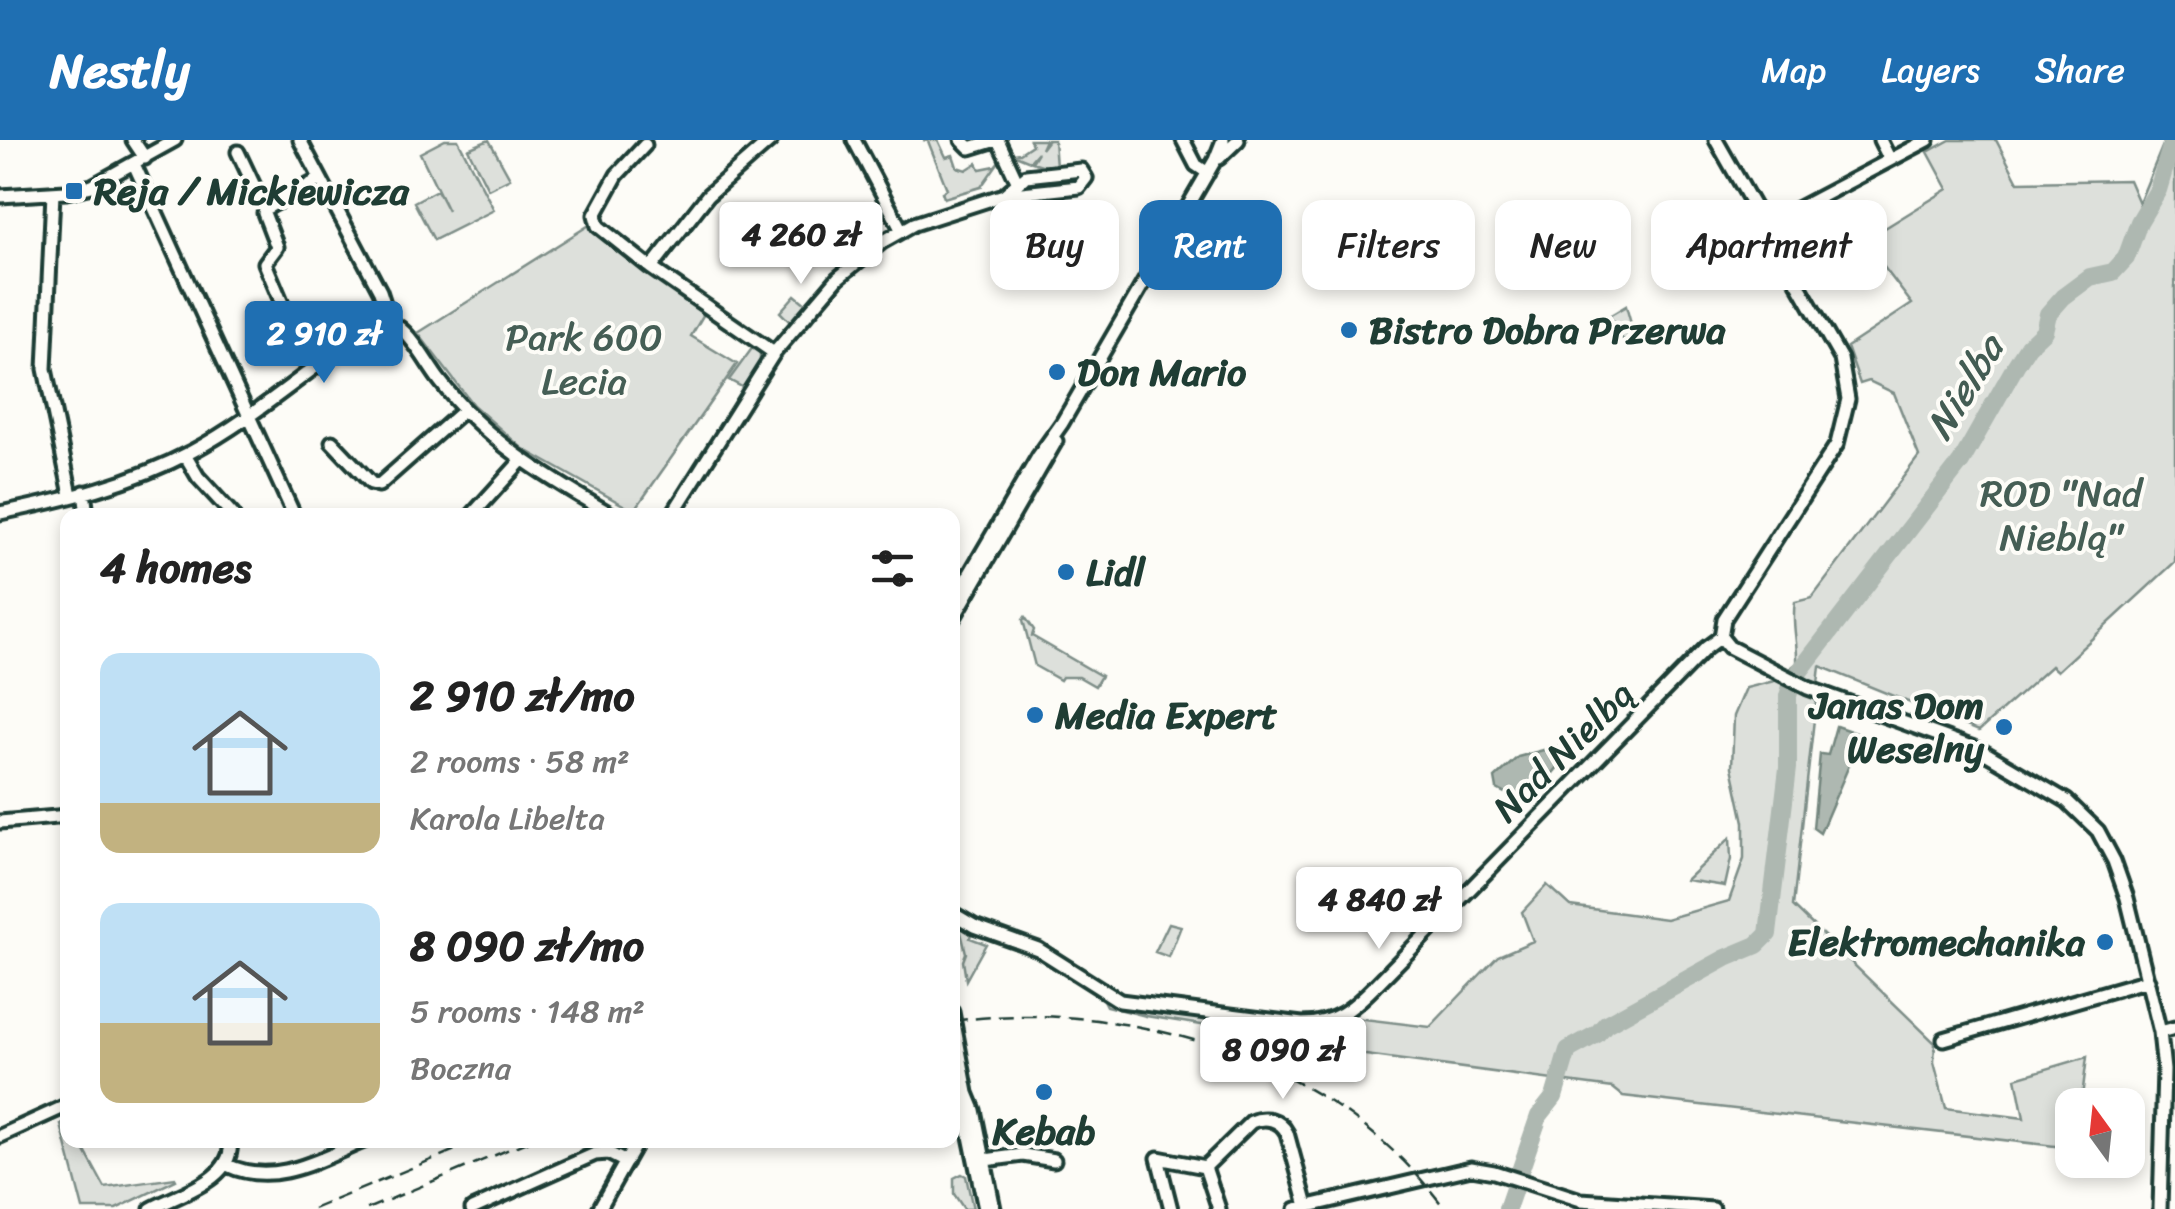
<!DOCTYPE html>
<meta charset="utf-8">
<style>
:root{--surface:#fff;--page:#f2f2f2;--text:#222;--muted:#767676;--accent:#1f6fb2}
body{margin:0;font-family:Sriracha,sans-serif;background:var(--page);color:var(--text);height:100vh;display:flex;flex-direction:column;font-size:38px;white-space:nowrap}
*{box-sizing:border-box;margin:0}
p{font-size:32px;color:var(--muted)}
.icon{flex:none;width:55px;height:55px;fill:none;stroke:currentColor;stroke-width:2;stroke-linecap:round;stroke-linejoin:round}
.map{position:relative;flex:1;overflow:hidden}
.drawer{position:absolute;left:60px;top:368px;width:900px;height:640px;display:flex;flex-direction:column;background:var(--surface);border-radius:20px;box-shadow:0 5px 15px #0003}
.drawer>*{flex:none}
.hud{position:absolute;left:990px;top:60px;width:950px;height:90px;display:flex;gap:20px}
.needle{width:65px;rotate:345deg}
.buttons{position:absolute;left:2055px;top:948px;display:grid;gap:20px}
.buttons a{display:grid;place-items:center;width:90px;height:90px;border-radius:20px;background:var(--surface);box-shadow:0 5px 15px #0003;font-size:50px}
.price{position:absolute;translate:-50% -85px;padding:0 22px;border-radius:10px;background:#fff;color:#222;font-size:32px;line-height:65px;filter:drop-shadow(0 2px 5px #0008)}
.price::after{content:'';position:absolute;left:50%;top:60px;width:30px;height:22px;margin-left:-15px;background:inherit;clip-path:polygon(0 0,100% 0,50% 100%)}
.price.active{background:var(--accent);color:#fff}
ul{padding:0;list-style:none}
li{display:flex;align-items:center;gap:30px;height:250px;padding:0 40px}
li span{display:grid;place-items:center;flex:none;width:280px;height:200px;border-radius:20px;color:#555}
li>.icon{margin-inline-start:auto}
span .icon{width:120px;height:120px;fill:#fffc;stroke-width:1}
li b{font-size:42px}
h2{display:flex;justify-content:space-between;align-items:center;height:120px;padding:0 40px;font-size:42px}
.tag{padding:0 35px;border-radius:20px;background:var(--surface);box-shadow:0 5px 15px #0003;font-size:35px;line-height:90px}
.tag.active{background:var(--accent);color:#fff}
header{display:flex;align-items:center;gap:60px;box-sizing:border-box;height:140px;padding:0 50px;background:var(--accent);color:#fff}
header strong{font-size:48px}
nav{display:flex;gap:55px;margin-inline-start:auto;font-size:35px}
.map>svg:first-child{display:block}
.green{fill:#dde0db;stroke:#7e8e88;stroke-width:2.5}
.water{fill:#aeb8b1;stroke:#75877f;stroke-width:2.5}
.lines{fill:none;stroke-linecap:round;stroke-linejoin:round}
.river{stroke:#aeb8b1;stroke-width:18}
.minor-casing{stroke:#1f3d34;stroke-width:19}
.minor{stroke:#fdfcf7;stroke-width:11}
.rail{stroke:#1f3d34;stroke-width:2.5;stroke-dasharray:15 8;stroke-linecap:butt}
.poi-dot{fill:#1f6fb2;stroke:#fdfcf7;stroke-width:4}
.labels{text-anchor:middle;stroke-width:8;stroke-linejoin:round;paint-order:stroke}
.poi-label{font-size:38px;font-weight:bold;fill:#1f3d34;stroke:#fdfcf7;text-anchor:start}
.park-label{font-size:38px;fill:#455e55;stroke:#fdfcf7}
.street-label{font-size:38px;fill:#1f3d34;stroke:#fdfcf7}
.water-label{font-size:40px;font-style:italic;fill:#435c53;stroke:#fdfcf7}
</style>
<header>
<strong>Nestly</strong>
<nav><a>Map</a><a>Layers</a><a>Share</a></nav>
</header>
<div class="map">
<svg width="2175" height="1069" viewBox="0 0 2175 1069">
<rect width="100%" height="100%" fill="#fdfcf7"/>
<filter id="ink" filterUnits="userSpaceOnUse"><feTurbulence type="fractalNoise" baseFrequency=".01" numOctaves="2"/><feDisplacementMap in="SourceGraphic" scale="20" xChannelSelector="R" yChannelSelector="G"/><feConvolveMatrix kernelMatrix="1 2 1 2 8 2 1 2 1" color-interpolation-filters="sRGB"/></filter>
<g filter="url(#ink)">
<!-- green -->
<path class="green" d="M445,0H458L494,70L434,100L414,62L437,50L448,71L420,13Z
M489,0L510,38L488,49L468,9Z
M923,0H938L946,17L953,15L957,27L966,30L977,23L980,29L995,26L1000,20L981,47L944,58L942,52L947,49L928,1Z
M1030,0H1045L1041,9L1048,0H1054L1056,26H1045L1032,22L1038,12L1030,21L1013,14L1020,13L1032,5Z
M1950,0H1996L2018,42L2129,40L2139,63L2165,0H2175V422L2057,531L2051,526L1979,591L1820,526L1793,766L1935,903L1934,922L1946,968L2024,978L2016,938L2087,917L2081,965H2072V1008L1623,956L1613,948L1268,902L1330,906L1146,876L1106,866L1101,856L1126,867L1162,872L1326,889L1306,898C1323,902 1345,892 1356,878L1430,887L1498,816L1533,801L1522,772L1547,745L1570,766L1666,779L1729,761L1744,719V682L1732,627L1734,576L1746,548L1774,541L1797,523C1798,502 1791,483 1795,462L1812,458L1919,316L1894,253L1869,241L1860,244L1847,207L1912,164L1864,101L1948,49L1928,12Z
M591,84L705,172L691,196L737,224L634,371L522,308L473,265L418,193Z
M795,155L807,165L792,184L780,172Z
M1626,166L1635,198L1625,202L1611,185L1614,182L1609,176Z
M753,207L760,210V223L744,248L729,240Z
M1025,477L1034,490L1032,496L1101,536L1095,546L1079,537H1062L1060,540L1035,526L1023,480Z
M1730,698L1731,719L1725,746L1686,740Z
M1169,783L1181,786L1169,817L1155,812Z
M959,784L971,793L970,798L986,804L966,840L963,821L966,813Z
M67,982L68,1000H79L105,1048L175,1038L176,1040L116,1069H83L61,985Z
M962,1034L966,1036L973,1069H964L954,1054V1038Z"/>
<!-- water -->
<path class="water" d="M1836,586L1862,595L1820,693L1813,688L1820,614L1828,615Z
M1558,606L1563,615V621C1544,644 1528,668 1497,649L1495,638L1518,617Z"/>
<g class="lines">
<!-- river -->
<path class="river" d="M1799,532L1961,322L2016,225L2028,206L2044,191L2048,174L2063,157L2090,137L2113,132L2126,118L2139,82L2158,50L2173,0
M1507,1069L1539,976L1554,957L1568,910L1597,894L1606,884L1726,818L1757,805L1768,794L1788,628V556L1791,546"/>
<defs>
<path id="minor" d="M133,0L145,18
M300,0L380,151L390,182C411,191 426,223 440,241C486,302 547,337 612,375
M854,0L902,91
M962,0L970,8L996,0
M998,0L1017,41
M1183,0L1196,25L1208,33
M1716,0L1841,219L1848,259L1837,304L1724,479L1721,497
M1880,0L1890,20
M645,5L617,35L595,75L598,86L651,128L774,213
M238,12L265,69
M1219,18L1238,0
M134,24L294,375
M1081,30L1086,38L1079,47L1004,55L1026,36Z
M53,53L45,229L71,355
M0,56L66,52L92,46L175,0
M1767,85L1928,0
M651,128L708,55L771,0
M291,185L265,123L277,107L264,73L265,69L320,39
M332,302L371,343L379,345L464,270
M185,315L198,337L233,375
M84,352L87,375
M0,373C65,360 132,343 191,312C257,277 312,225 375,185L390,182
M472,375L521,321
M672,375L774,213L838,138L882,102L914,84L1004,55
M952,464L1038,317L1062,283L1215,20L1223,0
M952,481L1056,301
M1721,497L1729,507L1808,548L1982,611L2067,661L2098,691L2114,721L2127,758L2160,892L2164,930L2160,1069
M0,682L68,676
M952,773L974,786L1038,809L1120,861L1302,884C1335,884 1352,869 1374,847L1706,508L1721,497
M952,872L967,953L974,970L994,1069
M2160,892L2175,888
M1944,899L2148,840
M966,957L965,972L985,1069
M0,996L68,965
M985,1020L1023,1015L1054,1020
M227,1025C275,1048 322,1018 366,1000
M1205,1027L1251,982C1265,976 1280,979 1287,993L1307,1066
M1205,1027L1219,1069
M151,1069C179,1054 236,1039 230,1000
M472,1069L595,1014L608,1013L626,1022
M599,1069L638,1000
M1171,1069L1158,1018L1205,1027
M1296,1069L1471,1028L1494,1032L1581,1060L1713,1069"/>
</defs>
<!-- minor casing -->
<use href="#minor" class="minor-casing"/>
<!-- minor -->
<use href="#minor" class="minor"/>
<!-- rail -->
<path class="rail" d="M952,881C1131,857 1335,920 1445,1069
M313,1069L479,1000
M367,1069L531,1000"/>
</g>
</g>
<!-- markers -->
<g class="poi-dot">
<rect x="64" y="41" width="20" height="20" rx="5"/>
<circle cx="1349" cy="190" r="10"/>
<circle cx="1057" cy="232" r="10"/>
<circle cx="1066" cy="432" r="10"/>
<circle cx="1035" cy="575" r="10"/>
<circle cx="2004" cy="587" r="10"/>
<circle cx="2105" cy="802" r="10"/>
<circle cx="1044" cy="952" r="10"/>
</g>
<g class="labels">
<!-- poi labels -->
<g class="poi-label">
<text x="94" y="64">Reja / Mickiewicza</text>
<text x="1369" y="203">Bistro Dobra Przerwa</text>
<text x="1077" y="245">Don Mario</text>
<text x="1086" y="445">Lidl</text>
<text x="1984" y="578" text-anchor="end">Janas Dom<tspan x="1984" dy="44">Weselny</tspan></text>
<text x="1055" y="588">Media Expert</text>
<text x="2085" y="815" text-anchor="end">Elektromechanika</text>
<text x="1044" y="1004" text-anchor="middle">Kebab</text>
</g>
<!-- park labels -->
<g class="park-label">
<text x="584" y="210">Park 600<tspan x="584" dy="44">Lecia</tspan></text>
<text x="2061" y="366">ROD "Nad<tspan x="2061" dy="44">Nieblą"</tspan></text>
</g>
<!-- street labels -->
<g class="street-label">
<text transform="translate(1563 611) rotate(-45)" y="13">Nad Nielbą</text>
</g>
<!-- water labels -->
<g class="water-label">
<text transform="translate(1964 247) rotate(-59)" y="14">Nielba</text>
</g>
</g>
</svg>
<div class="buttons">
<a><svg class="needle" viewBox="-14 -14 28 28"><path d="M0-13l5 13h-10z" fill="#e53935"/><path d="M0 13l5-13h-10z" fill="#767676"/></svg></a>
</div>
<b class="price" style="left:801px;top:147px">4 260 zł</b>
<b class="price active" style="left:324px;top:246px">2 910 zł</b>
<b class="price" style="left:1379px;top:812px">4 840 zł</b>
<b class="price" style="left:1283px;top:962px">8 090 zł</b>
<div class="hud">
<a class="tag">Buy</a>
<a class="tag active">Rent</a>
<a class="tag">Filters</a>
<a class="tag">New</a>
<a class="tag">Apartment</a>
</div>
<section class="drawer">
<h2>4 homes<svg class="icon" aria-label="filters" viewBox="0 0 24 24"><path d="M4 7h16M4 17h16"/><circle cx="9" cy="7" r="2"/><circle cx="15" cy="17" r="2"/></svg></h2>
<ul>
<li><span style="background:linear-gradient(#bfe0f5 75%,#c2b280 0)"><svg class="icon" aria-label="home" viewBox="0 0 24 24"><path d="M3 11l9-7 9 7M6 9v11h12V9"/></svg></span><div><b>2 910 zł/mo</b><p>2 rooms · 58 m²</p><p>Karola Libelta</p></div></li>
<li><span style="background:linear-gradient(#bfe0f5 60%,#c2b280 0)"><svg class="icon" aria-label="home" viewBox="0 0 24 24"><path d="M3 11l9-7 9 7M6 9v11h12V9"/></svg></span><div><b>8 090 zł/mo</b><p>5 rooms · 148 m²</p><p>Boczna</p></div></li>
</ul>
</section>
</div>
